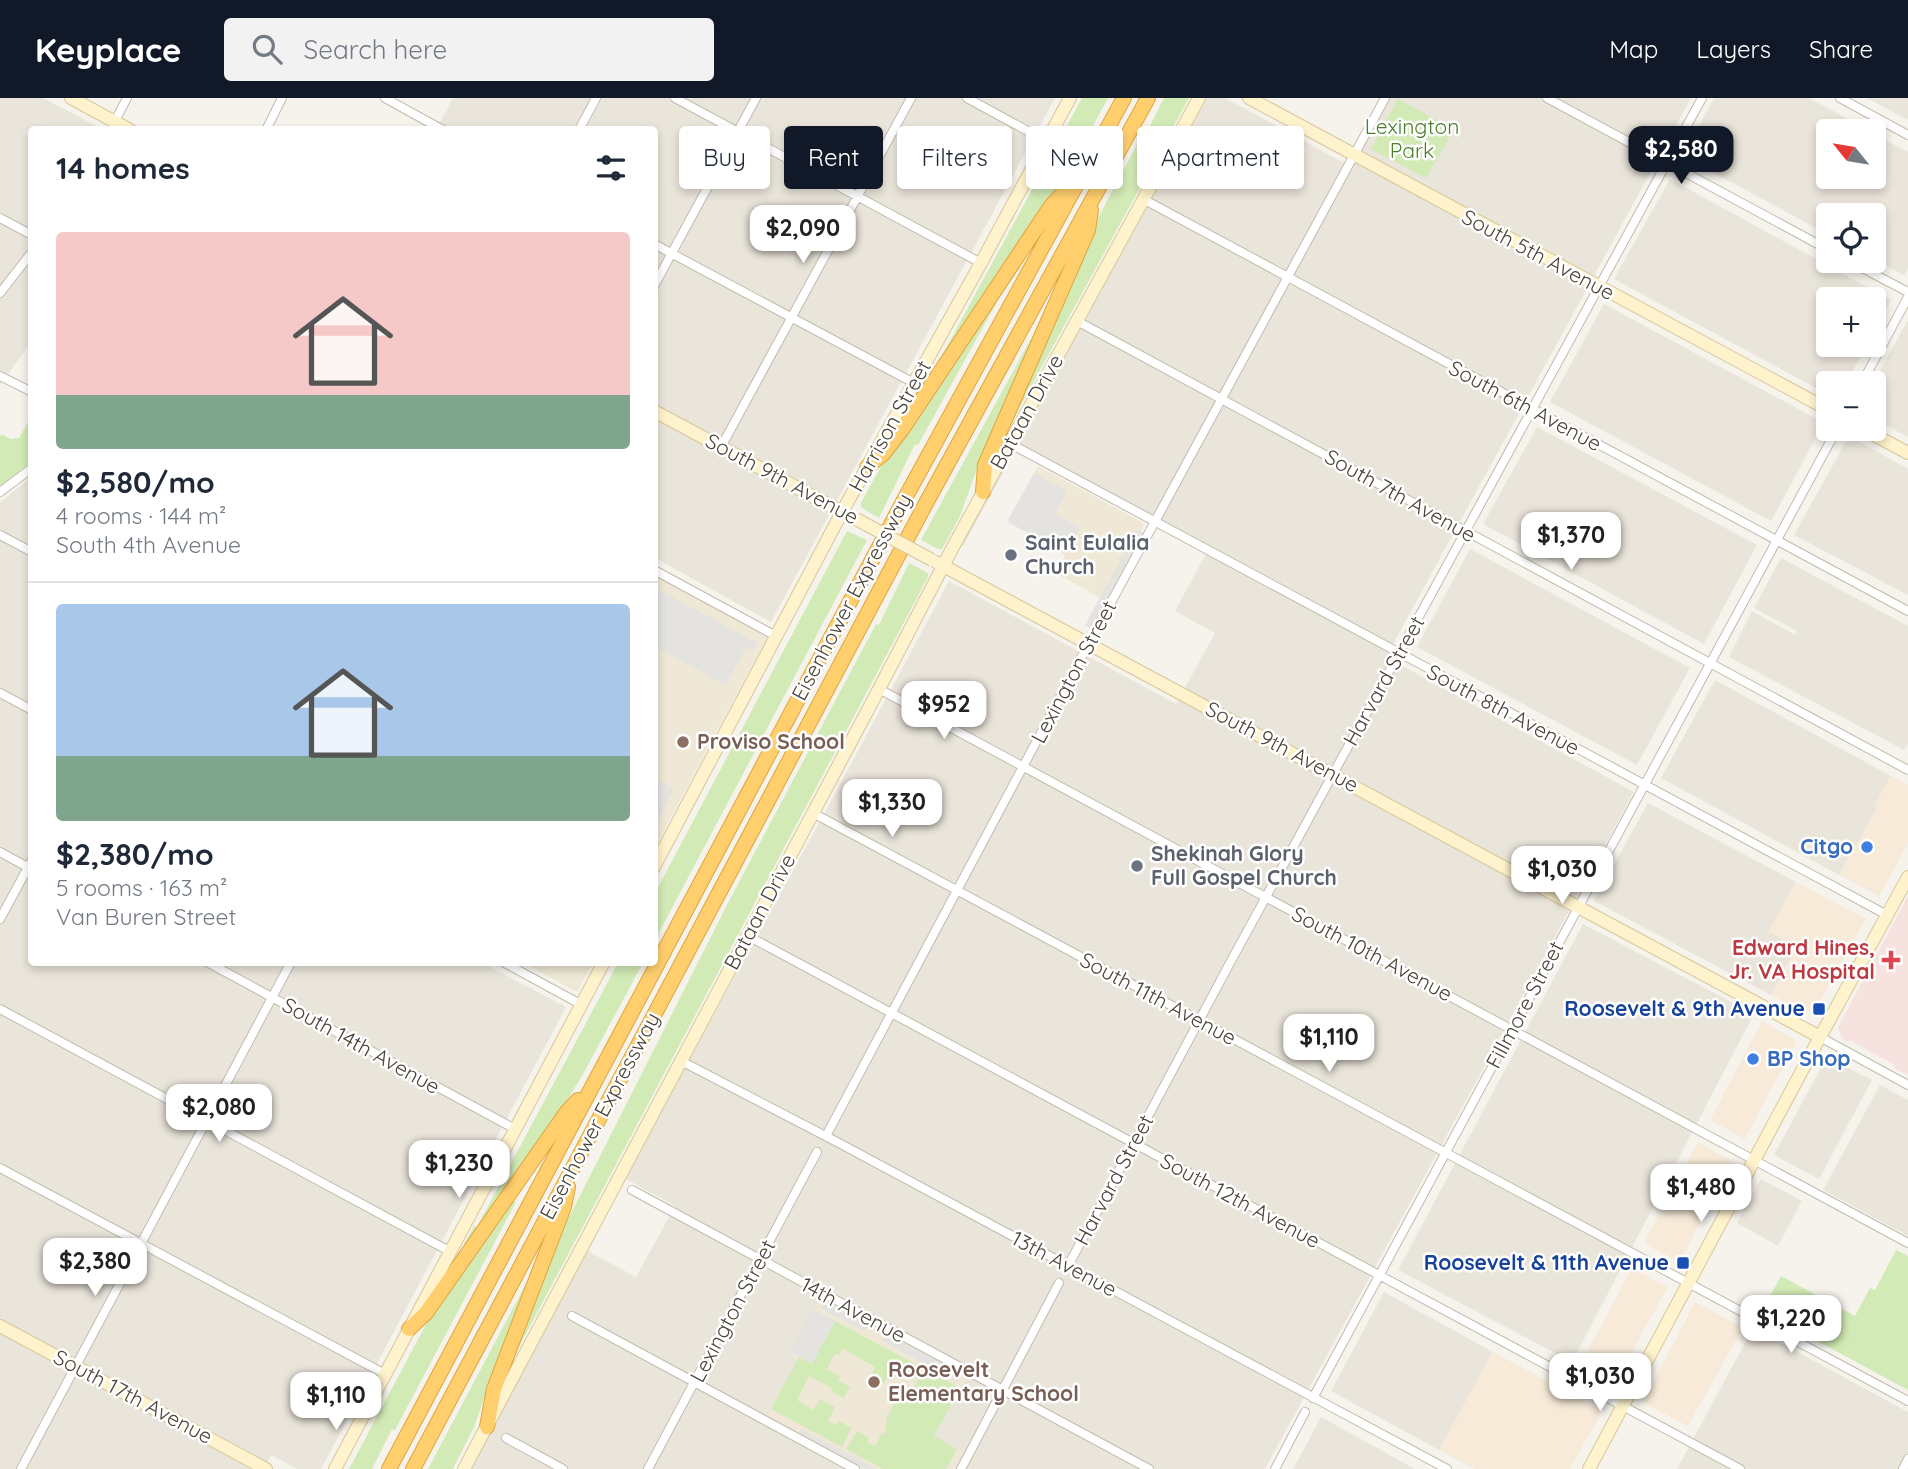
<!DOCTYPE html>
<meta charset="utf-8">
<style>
:root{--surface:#fff;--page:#f2f2f3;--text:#1f2937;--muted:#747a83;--line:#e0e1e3;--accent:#111827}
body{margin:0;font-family:Quicksand,sans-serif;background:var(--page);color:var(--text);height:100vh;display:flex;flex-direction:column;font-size:26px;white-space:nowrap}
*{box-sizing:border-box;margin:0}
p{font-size:23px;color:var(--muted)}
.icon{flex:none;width:38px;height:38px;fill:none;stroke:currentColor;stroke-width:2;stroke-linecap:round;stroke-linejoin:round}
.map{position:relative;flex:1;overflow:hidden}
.sheet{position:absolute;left:28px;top:28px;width:630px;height:840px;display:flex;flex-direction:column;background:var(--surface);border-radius:7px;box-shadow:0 4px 10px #0003}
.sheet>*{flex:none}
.top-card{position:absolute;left:679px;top:28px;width:665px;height:63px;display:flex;gap:14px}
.needle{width:46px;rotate:300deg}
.tools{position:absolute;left:1816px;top:21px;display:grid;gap:14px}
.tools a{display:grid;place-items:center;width:70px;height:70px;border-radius:7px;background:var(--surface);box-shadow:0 4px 10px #0003;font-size:35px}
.price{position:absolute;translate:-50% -60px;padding:0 16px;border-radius:14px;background:#fff;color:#222;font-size:23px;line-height:46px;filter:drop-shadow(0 2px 4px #0008)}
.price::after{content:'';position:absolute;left:50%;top:42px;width:21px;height:16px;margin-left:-10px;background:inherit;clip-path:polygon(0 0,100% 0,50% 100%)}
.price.active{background:var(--accent);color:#fff}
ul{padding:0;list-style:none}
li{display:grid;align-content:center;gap:14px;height:371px;padding:0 28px}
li+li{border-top:2px solid var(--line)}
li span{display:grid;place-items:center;height:217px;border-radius:7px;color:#555}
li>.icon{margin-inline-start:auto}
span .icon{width:126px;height:126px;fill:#fffc;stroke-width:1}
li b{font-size:30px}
h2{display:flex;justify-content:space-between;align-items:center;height:84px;padding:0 28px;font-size:30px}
.pill{padding:0 24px;border-radius:7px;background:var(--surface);box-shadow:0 4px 10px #0003;font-size:24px;line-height:63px}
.pill.active{background:var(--accent);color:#fff}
header{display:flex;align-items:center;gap:42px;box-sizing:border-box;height:98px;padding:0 35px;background:var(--accent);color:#fff}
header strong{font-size:33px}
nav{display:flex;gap:38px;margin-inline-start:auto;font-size:24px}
.search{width:490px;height:63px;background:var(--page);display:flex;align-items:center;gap:18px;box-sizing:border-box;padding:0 24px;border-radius:7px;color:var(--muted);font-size:26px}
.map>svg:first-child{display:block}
.residential{fill:#eae5da}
.commercial{fill:#f7ead8}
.education{fill:#efe8d6}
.medical{fill:#f6e3e0}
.green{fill:#d2eab5}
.parking{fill:#e5e3e0}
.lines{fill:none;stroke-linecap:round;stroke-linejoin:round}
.street-casing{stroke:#c2bbae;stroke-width:10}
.secondary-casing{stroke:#d6c79b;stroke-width:14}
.highway-casing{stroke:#e0a43c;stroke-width:16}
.street{stroke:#fff;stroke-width:8}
.secondary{stroke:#fff3cd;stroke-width:12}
.highway{stroke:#ffcf6e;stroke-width:14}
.secondary-bridge-casing{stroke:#d6c79b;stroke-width:14;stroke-linecap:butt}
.secondary-bridge{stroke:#fff3cd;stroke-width:12}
.worship-dot{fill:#6b7280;stroke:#fff;stroke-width:2.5}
.education-dot{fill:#8d6e63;stroke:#fff;stroke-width:2.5}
.shop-dot{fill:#3f7fe0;stroke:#fff;stroke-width:2.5}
.health-dot{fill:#e0444e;stroke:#fff;stroke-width:2.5}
.transit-dot{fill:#1a4fb4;stroke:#fff;stroke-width:2.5}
.labels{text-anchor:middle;stroke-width:5;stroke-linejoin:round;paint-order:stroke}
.park-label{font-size:21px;fill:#4a7f2a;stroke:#fff}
.street-label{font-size:21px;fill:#4b4439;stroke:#fff}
.worship-label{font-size:21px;font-weight:bold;fill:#5b616d;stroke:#fff;text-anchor:start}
.education-label{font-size:21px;font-weight:bold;fill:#785e54;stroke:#fff;text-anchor:start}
.shop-label{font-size:21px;font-weight:bold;fill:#366cbe;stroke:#fff;text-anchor:end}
.health-label{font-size:21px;font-weight:bold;fill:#be3a42;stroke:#fff;text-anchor:end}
.transit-label{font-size:21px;font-weight:bold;fill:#164399;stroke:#fff;text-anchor:end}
</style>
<header>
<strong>Keyplace</strong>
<div class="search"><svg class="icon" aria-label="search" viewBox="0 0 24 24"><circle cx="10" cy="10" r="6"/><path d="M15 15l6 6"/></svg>Search here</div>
<nav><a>Map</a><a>Layers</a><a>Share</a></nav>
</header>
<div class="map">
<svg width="1908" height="1371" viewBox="0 0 1908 1371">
<rect width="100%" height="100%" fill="#f6f3ec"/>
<!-- residential -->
<path class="residential" d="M0,0H43L102,31L32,32L31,244L0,287Z
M453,0H1055L771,524L655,460L654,32H436Z
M1204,0H1225L1348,67L1385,0H1691L1386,559L1634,694L1265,1371H469L584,1151L636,1179L675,1108L624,1080L829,707L949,483L1176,606L1215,535L1175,513L1209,450L1022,347L1019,343V339Z
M1714,0H1809L1870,33H1829V79H1874V36L1908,54V171L1904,177L1874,161V117H1829V137L1683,58Z
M1867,0H1908V22Z
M1670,81L1891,202L1874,232V201H1829V247H1867L1846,285H1829V297L1614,181Z
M1604,206L1824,325L1771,423L1550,304Z
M1908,222V339L1874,321L1873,285Z
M1537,329L1757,447L1704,546L1483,426Z
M1849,338L1908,371V497L1794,437Z
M31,379L32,864L482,865L566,909L321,1371H297L271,1357L264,1371H0V405Z
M1470,451L1690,570L1637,667L1417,549Z
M1781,460L1908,528V646L1904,652L1729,559L1752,513L1795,537L1797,533L1754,510Z
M1715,582L1891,678L1875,708L1877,710L1839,777L1661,680Z
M1648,705L1796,784L1769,833L1797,849L1771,897L1594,803Z
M1583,826L1754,916L1572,1264L1398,1172Z
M1832,962L1872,982L1819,1081L1774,1057L1823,966Z
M1880,987L1908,1002V1138L1823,1092Z
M1761,1081L1802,1103L1778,1148L1737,1125Z
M1384,1194L1493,1254L1439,1352L1331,1293Z
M1753,1230L1908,1314V1371H1677Z
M1321,1319L1415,1371H1293Z"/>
<!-- commercial -->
<path class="commercial" d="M1891,678L1908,687V746L1879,798L1839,777L1877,710L1874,708Z
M1796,784L1866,821L1817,908L1807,914H1804L1771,897L1797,849L1769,833Z
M1762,923L1794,941L1795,946L1745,1041L1710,1022Z
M1698,1044L1733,1064L1679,1164L1644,1145Z
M1632,1170L1668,1189L1613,1287L1579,1269Z
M1695,1204L1743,1230L1688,1328L1643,1304Z
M1493,1254L1602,1313L1570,1371H1474L1439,1352Z"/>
<!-- education -->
<path class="education" d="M1038,368L1140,423L1144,427L1104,502L1056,475L1065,457L1047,447V445L1009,425L1008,422Z
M655,477L768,538L655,749Z
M523,865H593L577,894Z
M819,1201L966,1278L934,1338L963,1355L954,1371H866L768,1318L798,1261L789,1256Z"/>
<!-- medical -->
<path class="medical" d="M1908,798V977L1895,971L1893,966L1851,943H1846L1842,941L1838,929Z"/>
<!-- green -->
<path class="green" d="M1082,0H1108L1065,79L905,320L924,283L927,285Z
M1164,0H1189L1006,334L1009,336L995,361L998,346L1099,118L1142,37L1145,38Z
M1398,1L1454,32L1426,80L1371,51Z
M994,202L997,204L918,347L915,346L879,420L862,410L861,409V405L883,365Z
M1045,215L979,365L960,418L942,451H938L921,442Z
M31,319V364L0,388V339L1,336L11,341L19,340Z
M847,433L867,442L655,842V795Z
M909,465L928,475V479L512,1262L514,1264L500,1291L547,1163L729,803L876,526L879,527Z
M618,865H643L582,978L551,1028L450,1173L474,1128L477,1129Z
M511,1101L516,1104L395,1332L392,1331L372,1371H349L431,1217Z
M1896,1152L1908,1158V1292L1762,1213L1781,1178L1855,1218L1870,1190L1875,1192Z
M530,1178L532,1179L498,1261L474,1329L453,1371H428Z
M835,1223L960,1290L934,1338L957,1351L946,1371H883L846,1351L857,1333L869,1340L867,1344L875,1348L882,1335L884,1336L886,1332L885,1330L888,1323L885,1322L903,1289L912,1293L918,1282L910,1278L911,1275L897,1268L895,1270L893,1269L883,1286L870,1279L875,1269L843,1251L839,1257L835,1256L827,1271L840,1278L838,1282L850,1289L844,1300L831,1293L832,1290L809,1278L797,1302L813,1312L820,1301L835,1309L828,1323L836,1327L839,1323L851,1330L842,1349L771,1311L799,1259L812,1265Z"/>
<!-- parking -->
<path class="parking" d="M1013,356L963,448L953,449L1003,357Z
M1034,375L1067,393L1055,416L1080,430L1070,449L1052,438L1048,445L1009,425L1008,422Z
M1137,431L1148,437L1095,533L1085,527Z
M654,489L757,545L753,553L746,549L726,587L655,549Z
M658,682L674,691L655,727V688Z
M819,1194L866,1219L865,1234L822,1211Z
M813,1211L835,1223L812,1266L790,1254Z
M883,1228L954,1267L958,1284L883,1243Z
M801,1331L877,1371H866L799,1335Z"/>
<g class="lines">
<defs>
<path id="street" d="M385,0L443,32
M675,0L981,165
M967,0L1046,43
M1547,0L1829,152
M1840,0L1908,37
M115,23L127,0
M266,32L282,0
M579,32L596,0
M1143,101L1908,513
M0,120L32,137
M654,146L914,285
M1849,163L1908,194
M654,188L756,0
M0,195L32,154
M1077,223L1908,672
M0,278L32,294
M1862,285L1908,199
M1009,345L1887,817
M721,349L911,0
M0,394L32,370
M0,437L32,454
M654,472L776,538
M879,591L1908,1145
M0,595L32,612
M813,715L1908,1303
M0,754L31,771
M0,821L32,762
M748,838L1740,1371
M207,864L515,1031
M503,864L582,907
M0,911L451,1154
M1820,939L1908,987
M681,963L837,1044L1447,1371
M826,1038L1089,545L1385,0
M0,1070L385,1276
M632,1092L1149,1371
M1068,1168L1231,863L1702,0
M572,1218L855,1371
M1313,1300L1837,331
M506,1340L563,1371
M21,1371L291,864
M648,1371L817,1054
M961,1371L1059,1185
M1275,1371L1305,1314
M1903,1371L1908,1361"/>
<path id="secondary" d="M71,0L130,32
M1249,0L1829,312
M654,313L848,417
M1863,331L1908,355
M936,464L1820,939
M654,769L842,414L981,165L1070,0
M0,1228L266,1371
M335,1371L604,864
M464,1371L879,591L953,449L1199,0
M1589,1371L1820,939L1908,779"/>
<path id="highway" d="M867,369L883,356L903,330L1051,108L1066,92
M983,394L985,367L1088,132L1091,112
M409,1231L426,1215L566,1015L578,1002
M487,1329L494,1291L564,1109L568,1089
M389,1371L904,402L1124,0
M413,1371L925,407L1148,0"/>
</defs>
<!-- street casing -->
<use href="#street" class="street-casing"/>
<!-- secondary casing -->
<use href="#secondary" class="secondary-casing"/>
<!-- highway casing -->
<use href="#highway" class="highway-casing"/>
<!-- street -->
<use href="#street" class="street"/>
<!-- secondary -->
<use href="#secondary" class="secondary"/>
<!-- highway -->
<use href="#highway" class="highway"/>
<defs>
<path id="secondary-bridge" d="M856,421L932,462"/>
</defs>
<!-- secondary-bridge casing -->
<use href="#secondary-bridge" class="secondary-bridge-casing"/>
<!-- secondary-bridge -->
<use href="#secondary-bridge" class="secondary-bridge"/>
</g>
<!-- markers -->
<g class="worship-dot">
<circle cx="1011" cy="457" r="7"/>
<circle cx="1137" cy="768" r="7"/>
</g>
<g class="education-dot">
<circle cx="683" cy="644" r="7"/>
<circle cx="874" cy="1284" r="7"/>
</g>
<g class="shop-dot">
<circle cx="1867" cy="749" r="7"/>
<circle cx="1753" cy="961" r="7"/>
</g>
<path class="health-dot" d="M1887.5 851.5h7v7h7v7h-7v7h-7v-7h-7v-7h7z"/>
<g class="transit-dot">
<rect x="1812" y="904" width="14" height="14" rx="3.5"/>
<rect x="1676" y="1158" width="14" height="14" rx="3.5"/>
</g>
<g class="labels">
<!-- park labels -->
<g class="park-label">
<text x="1412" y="36">Lexington<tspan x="1412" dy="24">Park</tspan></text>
</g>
<!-- street labels -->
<g class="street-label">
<text transform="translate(1538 157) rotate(28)" y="7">South 5th Avenue</text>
<text transform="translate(1525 308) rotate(28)" y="7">South 6th Avenue</text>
<text transform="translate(1027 314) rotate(-61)" y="7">Bataan Drive</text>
<text transform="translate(890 328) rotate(-61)" y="7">Harrison Street</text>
<text transform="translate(782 381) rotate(28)" y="7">South 9th Avenue</text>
<text transform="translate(1400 398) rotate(29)" y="7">South 7th Avenue</text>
<text transform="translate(852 499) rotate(-62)" y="7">Eisenhower Expressway</text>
<text transform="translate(1074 574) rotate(-62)" y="7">Lexington Street</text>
<text transform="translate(1384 583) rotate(-61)" y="7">Harvard Street</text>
<text transform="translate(1503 612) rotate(28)" y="7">South 8th Avenue</text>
<text transform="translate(1282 649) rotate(28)" y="7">South 9th Avenue</text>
<text transform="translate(760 814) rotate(-62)" y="7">Bataan Drive</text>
<text transform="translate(1372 856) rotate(28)" y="7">South 10th Avenue</text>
<text transform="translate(1158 901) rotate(28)" y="7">South 11th Avenue</text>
<text transform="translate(1525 907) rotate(-62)" y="7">Fillmore Street</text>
<text transform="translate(361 948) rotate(29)" y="7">South 14th Avenue</text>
<text transform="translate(600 1018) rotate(-62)" y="7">Eisenhower Expressway</text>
<text transform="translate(1114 1082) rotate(-62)" y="7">Harvard Street</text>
<text transform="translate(1240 1103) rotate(28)" y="7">South 12th Avenue</text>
<text transform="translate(1064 1166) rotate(28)" y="7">13th Avenue</text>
<text transform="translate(853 1212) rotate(28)" y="7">14th Avenue</text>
<text transform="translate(733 1213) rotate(-62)" y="7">Lexington Street</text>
<text transform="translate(133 1299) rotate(28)" y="7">South 17th Avenue</text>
</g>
<!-- worship labels -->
<g class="worship-label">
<text x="1025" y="452">Saint Eulalia<tspan x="1025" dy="24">Church</tspan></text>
<text x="1151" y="763">Shekinah Glory<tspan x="1151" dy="24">Full Gospel Church</tspan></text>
</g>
<!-- education labels -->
<g class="education-label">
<text x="697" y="651">Proviso School</text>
<text x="888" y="1279">Roosevelt<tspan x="888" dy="24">Elementary School</tspan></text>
</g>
<!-- shop labels -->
<g class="shop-label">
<text x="1853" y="756">Citgo</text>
<text x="1767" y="968" text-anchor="start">BP Shop</text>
</g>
<!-- health labels -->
<g class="health-label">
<text x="1875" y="857">Edward Hines,<tspan x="1875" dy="24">Jr. VA Hospital</tspan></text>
</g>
<!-- transit labels -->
<g class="transit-label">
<text x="1805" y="918">Roosevelt &amp; 9th Avenue</text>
<text x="1669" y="1172">Roosevelt &amp; 11th Avenue</text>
</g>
</g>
</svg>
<div class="tools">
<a><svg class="needle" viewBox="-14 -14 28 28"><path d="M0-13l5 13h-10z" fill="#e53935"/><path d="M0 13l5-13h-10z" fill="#747a83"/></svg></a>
<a><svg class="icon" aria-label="locate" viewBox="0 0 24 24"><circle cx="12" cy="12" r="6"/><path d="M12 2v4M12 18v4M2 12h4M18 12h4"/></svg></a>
<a>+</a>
<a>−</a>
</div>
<b class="price active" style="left:1681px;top:88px">$2,580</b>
<b class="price" style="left:803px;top:167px">$2,090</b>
<b class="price" style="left:1571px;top:474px">$1,370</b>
<b class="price" style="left:944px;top:643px">$952</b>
<b class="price" style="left:892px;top:741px">$1,330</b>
<b class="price" style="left:1562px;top:808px">$1,030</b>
<b class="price" style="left:1329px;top:976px">$1,110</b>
<b class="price" style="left:219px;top:1046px">$2,080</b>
<b class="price" style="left:459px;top:1102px">$1,230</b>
<b class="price" style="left:1701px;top:1126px">$1,480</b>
<b class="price" style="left:95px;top:1200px">$2,380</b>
<b class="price" style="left:1791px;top:1257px">$1,220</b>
<b class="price" style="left:1600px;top:1315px">$1,030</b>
<b class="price" style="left:336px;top:1334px">$1,110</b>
<div class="top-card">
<a class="pill">Buy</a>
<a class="pill active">Rent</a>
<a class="pill">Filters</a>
<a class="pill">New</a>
<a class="pill">Apartment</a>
</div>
<section class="sheet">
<h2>14 homes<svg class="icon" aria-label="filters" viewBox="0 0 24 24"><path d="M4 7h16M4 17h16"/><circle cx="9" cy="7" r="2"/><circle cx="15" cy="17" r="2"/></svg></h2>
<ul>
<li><span style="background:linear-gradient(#f6c9c9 75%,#7fa58c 0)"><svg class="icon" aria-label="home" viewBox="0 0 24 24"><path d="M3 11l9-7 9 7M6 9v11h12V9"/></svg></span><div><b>$2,580/mo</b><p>4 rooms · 144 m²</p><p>South 4th Avenue</p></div></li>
<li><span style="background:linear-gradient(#a9c7e8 70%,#7fa58c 0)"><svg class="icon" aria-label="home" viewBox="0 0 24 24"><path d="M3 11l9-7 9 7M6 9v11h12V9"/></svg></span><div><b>$2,380/mo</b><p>5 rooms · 163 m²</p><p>Van Buren Street</p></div></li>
</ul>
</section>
</div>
